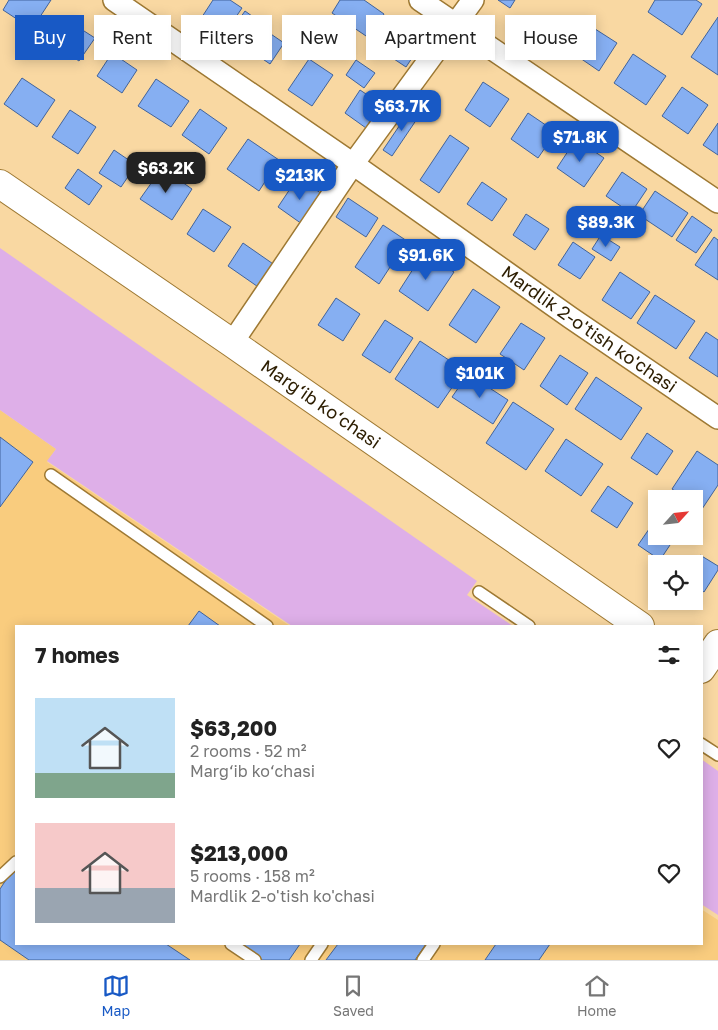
<!DOCTYPE html>
<meta charset="utf-8">
<style>
:root{--surface:#fff;--page:#f6f6f6;--text:#222;--muted:#767676;--line:#e0e0e0;--accent:#1859c5}
body{margin:0;font-family:"Golos Text",sans-serif;background:var(--page);color:var(--text);height:100vh;display:flex;flex-direction:column;font-size:19px;white-space:nowrap}
*{box-sizing:border-box;margin:0}
p{font-size:16px;color:var(--muted)}
.icon{flex:none;width:28px;height:28px;fill:none;stroke:currentColor;stroke-width:2;stroke-linecap:round;stroke-linejoin:round}
.map{position:relative;flex:1;overflow:hidden}
.panel{position:absolute;left:15px;top:625px;width:688px;height:320px;display:flex;flex-direction:column;background:var(--surface);border-radius:0px;box-shadow:0 2px 12px #0003}
.panel>*{flex:none}
.top-card{position:absolute;left:15px;top:15px;width:689px;height:45px;display:flex;gap:10px}
.needle{width:32px;rotate:63deg}
.controls{position:absolute;left:648px;top:490px;display:grid;gap:10px}
.controls a{display:grid;place-items:center;width:55px;height:55px;border-radius:0px;background:var(--surface);box-shadow:0 2px 12px #0003;font-size:25px}
.price{position:absolute;translate:-50% -42px;padding:0 11px;border-radius:10px;background:var(--accent);color:#fff;font-size:16px;line-height:32px;filter:drop-shadow(0 1px 2px #0008)}
.price::after{content:'';position:absolute;left:50%;top:30px;width:15px;height:11px;margin-left:-8px;background:inherit;clip-path:polygon(0 0,100% 0,50% 100%)}
.price.active{background:#222;color:#fff}
ul{padding:0;list-style:none}
li{display:flex;align-items:center;gap:15px;height:125px;padding:0 20px}
li span{display:grid;place-items:center;flex:none;width:140px;height:100px;border-radius:0px;color:#555}
li>.icon{margin-inline-start:auto}
span .icon{width:60px;height:60px;fill:#fffc;stroke-width:1}
li b{font-size:21px}
h2{display:flex;justify-content:space-between;align-items:center;height:60px;padding:0 20px;font-size:21px}
.pill{padding:0 18px;border-radius:0px;background:var(--surface);box-shadow:0 2px 12px #0003;font-size:18px;line-height:45px}
.pill.active{background:var(--accent);color:#fff}
.tab-bar{display:flex;justify-content:space-around;align-items:center;height:70px;border-top:1px solid var(--line);background:var(--surface);font-size:14px;color:var(--muted)}
.tab-bar a{display:grid;justify-items:center;gap:2px}
.tab-bar .active{color:var(--accent)}
.map>svg:first-child{display:block}
.built{fill:#f9cc7e}
.green{fill:#deafe8}
.building{fill:#86aff2;stroke:#41639b}
.lines{fill:none;stroke-linecap:round;stroke-linejoin:round}
.lane-casing{stroke:#9e7933;stroke-width:14}
.street-casing{stroke:#9e7933;stroke-width:24}
.secondary-casing{stroke:#9e7933;stroke-width:30}
.lane{stroke:#fff;stroke-width:11}
.street{stroke:#fff;stroke-width:21}
.secondary{stroke:#fff;stroke-width:28}
.labels{text-anchor:middle;stroke-width:4;stroke-linejoin:round;paint-order:stroke}
.street-label{font-size:18px;fill:#2c1d01;stroke:#fefefe}
</style>
<div class="map">
<svg width="718" height="960" viewBox="0 0 718 960">
<rect width="100%" height="100%" fill="#f9d8a2"/>
<!-- built -->
<path class="built" d="M0,410L56,449L47,462L290,626H16V944H701V909L718,920V960H0Z"/>
<!-- green -->
<path class="green" d="M0,248L477,581L467,595L513,626H292L47,461L56,449L0,410Z
M701,759L718,771V915L701,904Z"/>
<!-- building -->
<path class="building" d="M9,0H51L32,29L3,10Z
M213,0H230L242,8L221,39L198,23Z
M340,0H364L384,14L369,38L332,13Z
M498,0H515L510,8Z
M655,0H696L702,4L682,35L648,12Z
M245,11L263,24L243,54L224,41Z
M718,17V75L691,57Z
M578,18L617,43L599,71L561,45Z
M70,22L95,38L79,61L55,45Z
M265,30L284,43L270,64L251,51Z
M396,30L420,46L406,67L382,51Z
M112,53L137,70L122,93L97,76Z
M633,54L666,76L646,105L614,83Z
M309,59L333,75L312,106L288,90Z
M356,60L375,73L364,88L346,75Z
M22,78L55,100L37,127L4,104Z
M156,79L189,101L171,127L138,106Z
M483,82L509,99L490,127L465,110Z
M682,87L708,105L688,134L662,116Z
M360,90L381,104L366,128L345,113Z
M412,107L421,113L392,156L383,150Z
M200,109L227,128L209,154L182,135Z
M70,110L96,127L78,154L52,137Z
M528,113L556,132L538,158L511,139Z
M718,123V155L703,145Z
M450,135L469,148L439,193L420,180Z
M248,139L279,160L259,191L227,169Z
M576,139L604,158L584,187L557,168Z
M114,150L136,165L121,187L99,173Z
M162,168L192,189L172,220L140,199Z
M78,169L102,186L89,205L65,188Z
M622,172L647,189L631,213L606,196Z
M298,177L322,194L302,224L278,207Z
M482,182L507,199L492,221L467,204Z
M655,191L688,213L672,237L639,215Z
M348,198L378,218L366,237L336,217Z
M203,209L231,227L214,252L187,234Z
M526,214L549,229L535,250L513,235Z
M692,216L712,230L696,253L676,240Z
M383,225L407,241L379,284L355,267Z
M601,235L620,247L611,261L592,249Z
M714,237L718,240V280L695,265Z
M573,242L595,257L580,279L558,265Z
M243,243L279,268L264,291L228,266Z
M424,252L454,272L428,311L399,291Z
M620,272L650,292L631,319L602,300Z
M473,289L500,307L476,343L449,325Z
M655,295L695,321L676,349L637,323Z
M336,298L360,314L343,341L318,325Z
M385,320L413,338L390,373L362,355Z
M521,323L545,338L524,370L500,354Z
M706,332L718,340V377L689,358Z
M420,341L464,370L438,408L395,379Z
M560,355L588,373L567,405L540,386Z
M468,374L508,400L493,424L452,397Z
M596,377L642,408L621,440L575,409Z
M513,402L554,429L526,470L486,443Z
M647,433L673,451L657,475L631,458Z
M0,437L33,462L0,507Z
M566,439L603,464L581,496L545,471Z
M697,451L718,465V485L702,509L694,503V499H687L672,489Z
M608,486L633,503L617,528L591,511Z
M656,519V536H676L660,560L638,545Z
M700,555L718,566V570L704,592L694,585V565Z
M199,611L220,626H188Z
M16,865V944H166L190,960H29L0,940V889Z
M238,944H300L289,960H262Z
M338,944H426L415,960H326Z
M496,944H550L539,960H485Z"/>
<g class="lines">
<defs>
<path id="lane" d="M51,475L267,626
M479,592L529,626
M701,744L718,755
M0,877L16,862
M231,944L255,960
M311,960L322,944
M423,960L434,944"/>
<g id="street">
<path id="s1" d="M114,0L353,164L571,318L718,418"/>
<path d="M420,0L718,202"/>
<path d="M232,343L353,164L473,0"/>
</g>
<g id="secondary">
<path id="s2" d="M0,184L232,343L640,626"/>
<path d="M701,669L718,644"/>
</g>
</defs>
<!-- lane casing -->
<use href="#lane" class="lane-casing"/>
<!-- street casing -->
<use href="#street" class="street-casing"/>
<!-- secondary casing -->
<use href="#secondary" class="secondary-casing"/>
<!-- lane -->
<use href="#lane" class="lane"/>
<!-- street -->
<use href="#street" class="street"/>
<!-- secondary -->
<use href="#secondary" class="secondary"/>
</g>
<g class="labels">
<!-- street labels -->
<g class="street-label">
<text dy="6" stroke="none"><textPath href="#s1" startOffset="578">Mardlik 2-o'tish ko'chasi</textPath></text>
<text dy="6" stroke="none"><textPath href="#s2" startOffset="389">Marg‘ib ko‘chasi</textPath></text>
</g>
</g>
</svg>
<div class="controls">
<a><svg class="needle" viewBox="-14 -14 28 28"><path d="M0-13l5 13h-10z" fill="#e53935"/><path d="M0 13l5-13h-10z" fill="#767676"/></svg></a>
<a><svg class="icon" aria-label="locate" viewBox="0 0 24 24"><circle cx="12" cy="12" r="6"/><path d="M12 2v4M12 18v4M2 12h4M18 12h4"/></svg></a>
</div>
<b class="price" style="left:402px;top:132px">$63.7K</b>
<b class="price" style="left:580px;top:163px">$71.8K</b>
<b class="price active" style="left:166px;top:194px">$63.2K</b>
<b class="price" style="left:300px;top:201px">$213K</b>
<b class="price" style="left:606px;top:248px">$89.3K</b>
<b class="price" style="left:426px;top:281px">$91.6K</b>
<b class="price" style="left:480px;top:399px">$101K</b>
<div class="top-card">
<a class="pill active">Buy</a>
<a class="pill">Rent</a>
<a class="pill">Filters</a>
<a class="pill">New</a>
<a class="pill">Apartment</a>
<a class="pill">House</a>
</div>
<section class="panel">
<h2>7 homes<svg class="icon" aria-label="filters" viewBox="0 0 24 24"><path d="M4 7h16M4 17h16"/><circle cx="9" cy="7" r="2"/><circle cx="15" cy="17" r="2"/></svg></h2>
<ul>
<li><span style="background:linear-gradient(#bfe0f5 75%,#7fa58c 0)"><svg class="icon" aria-label="home" viewBox="0 0 24 24"><path d="M3 11l9-7 9 7M6 9v11h12V9"/></svg></span><div><b>$63,200</b><p>2 rooms · 52 m²</p><p>Marg‘ib ko‘chasi</p></div><svg class="icon" aria-label="heart" viewBox="0 0 24 24"><path d="M12 20l-8-8c-3-5 5-10 8-4 3-6 11-1 8 4z"/></svg></li>
<li><span style="background:linear-gradient(#f6c9c9 65%,#9aa5b1 0)"><svg class="icon" aria-label="home" viewBox="0 0 24 24"><path d="M3 11l9-7 9 7M6 9v11h12V9"/></svg></span><div><b>$213,000</b><p>5 rooms · 158 m²</p><p>Mardlik 2-o'tish ko'chasi</p></div><svg class="icon" aria-label="heart" viewBox="0 0 24 24"><path d="M12 20l-8-8c-3-5 5-10 8-4 3-6 11-1 8 4z"/></svg></li>
</ul>
</section>
</div>
<nav class="tab-bar">
<a class="active"><svg class="icon" aria-label="map" viewBox="0 0 24 24"><path d="M3 6l6-2 6 2 6-2v14l-6 2-6-2-6 2zM9 4v14M15 6v14"/></svg>Map</a>
<a><svg class="icon" aria-label="saved" viewBox="0 0 24 24"><path d="M7 4h10v16l-5-4-5 4z"/></svg>Saved</a>
<a><svg class="icon" aria-label="home" viewBox="0 0 24 24"><path d="M3 11l9-7 9 7M6 9v11h12V9"/></svg>Home</a>
</nav>
